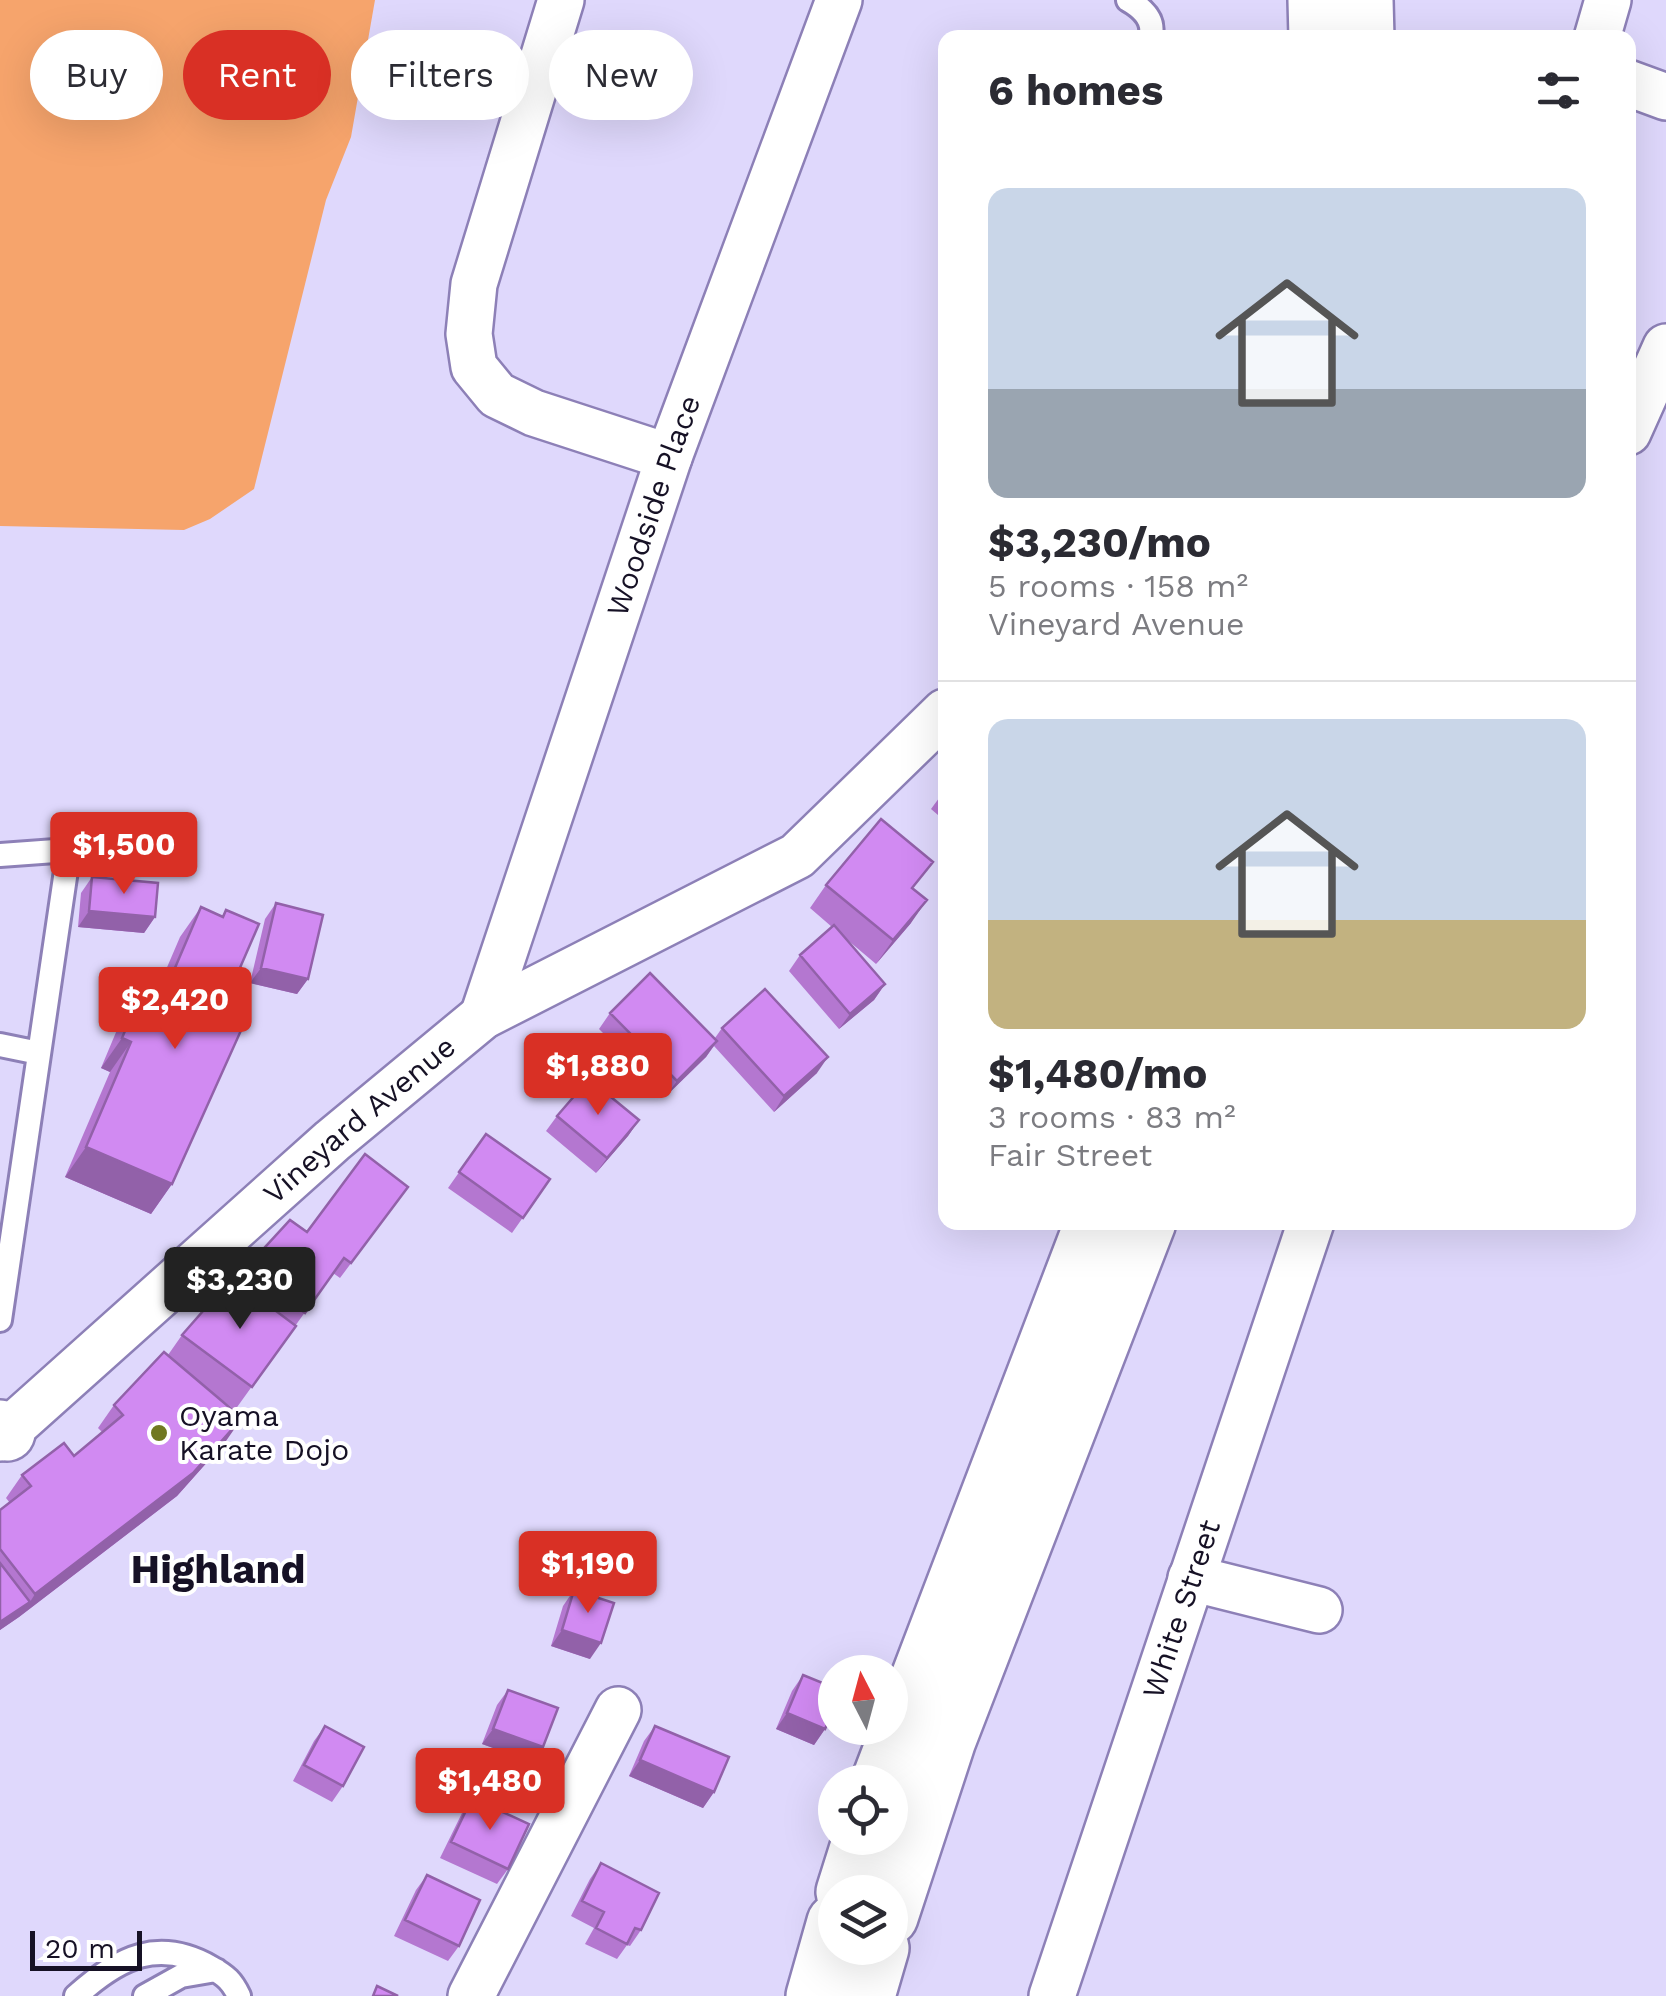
<!DOCTYPE html>
<meta charset="utf-8">
<style>
:root{--surface:#fff;--page:#f2f2f3;--text:#2b2b33;--muted:#7c7c81;--line:#e1e1e2;--accent:#d93025}
body{margin:0;font-family:"Work Sans",sans-serif;background:var(--page);color:var(--text);height:100vh;display:flex;flex-direction:column;font-size:38px;white-space:nowrap}
*{box-sizing:border-box;margin:0}
p{font-size:32px;color:var(--muted)}
.icon{flex:none;width:55px;height:55px;fill:none;stroke:currentColor;stroke-width:2;stroke-linecap:round;stroke-linejoin:round}
.map{position:relative;flex:1;overflow:hidden}
.details{position:absolute;left:938px;top:30px;width:698px;height:1200px;display:flex;flex-direction:column;background:var(--surface);border-radius:20px;box-shadow:0 10px 40px #0002}
.details>*{flex:none}
.guide{position:absolute;left:30px;top:30px;width:758px;height:90px;display:flex;gap:20px}
.needle{width:65px;rotate:354deg}
.tools{position:absolute;left:818px;top:1655px;display:grid;gap:20px}
.tools a{display:grid;place-items:center;width:90px;height:90px;border-radius:50%;background:var(--surface);box-shadow:0 10px 40px #0002;font-size:50px}
.scale{position:absolute;left:30px;bottom:25px;width:112px;box-sizing:border-box;padding-left:10px;border:5px solid #161125;border-top:0;font-size:28px;line-height:35px;white-space:nowrap;color:#161125;-webkit-text-stroke:8px #fff;paint-order:stroke}
.price{position:absolute;translate:-50% -85px;padding:0 22px;border-radius:10px;background:var(--accent);color:#fff;font-size:32px;line-height:65px;filter:drop-shadow(0 2px 5px #0008)}
.price::after{content:'';position:absolute;left:50%;top:60px;width:30px;height:22px;margin-left:-15px;background:inherit;clip-path:polygon(0 0,100% 0,50% 100%)}
.price.current{background:#222;color:#fff}
ul{padding:0;list-style:none}
li{display:grid;align-content:center;gap:20px;height:530px;padding:0 50px}
li+li{border-top:2px solid var(--line)}
li span{display:grid;place-items:center;height:310px;border-radius:20px;color:#555}
li>.icon{margin-inline-start:auto}
span .icon{width:180px;height:180px;fill:#fffc;stroke-width:1}
li b{font-size:42px}
h2{display:flex;justify-content:space-between;align-items:center;height:120px;padding:0 50px;font-size:42px}
.tag{padding:0 35px;border-radius:45px;background:var(--surface);box-shadow:0 10px 40px #0002;font-size:35px;line-height:90px}
.tag.current{background:var(--accent);color:#fff}
.map>svg:first-child{display:block}
.green{fill:#f6a46c}
.lines{fill:none;stroke-linecap:round;stroke-linejoin:round}
.service-casing{stroke:#8d80b7;stroke-width:28}
.minor-casing{stroke:#8d80b7;stroke-width:50}
.tertiary-casing{stroke:#8d80b7;stroke-width:60}
.trunk-casing{stroke:#8d80b7;stroke-width:60}
.service{stroke:#fff;stroke-width:22}
.minor{stroke:#fff;stroke-width:45}
.tertiary{stroke:#fff;stroke-width:55}
.trunk{stroke:#fff;stroke-width:55}
.wall{fill:#b477d0}
.shaded-wall{fill:#9261a9}
.building{fill:#d18af2;stroke:#9261a9;stroke-width:2.5}
.poi-dot{fill:#707821;stroke:#fff;stroke-width:4}
.labels{text-anchor:middle;stroke-width:8;stroke-linejoin:round;paint-order:stroke}
.street-label{font-size:30px;fill:#161125;stroke:#fff}
.poi-label{font-size:30px;fill:#161125;stroke:#fff;text-anchor:start}
.district-label{font-size:40px;font-weight:bold;fill:#161125;stroke:#fff}
</style>
<div class="map">
<svg width="1666" height="1996" viewBox="0 0 1666 1996">
<rect width="100%" height="100%" fill="#dfd8fc"/>
<!-- green -->
<path class="green" d="M0,0H375L351,137L326,200L254,489L210,519L184,530L0,526Z"/>
<g class="lines">
<defs>
<path id="service" d="M1128,0C1142,8 1156,20 1150,38
M0,855L69,850L0,1320
M0,1045L39,1053
M76,1996C119,1957 159,1937 212,1968C226,1976 232,1981 239,1996
M145,1996L181,1976L216,1970"/>
<g id="minor">
<path d="M561,0L474,284L469,334L474,367L497,395L534,413L669,457"/>
<path d="M1597,38L1608,0"/>
<path d="M1628,83L1666,97"/>
<path d="M1628,432L1666,347"/>
<path id="s1" d="M483,1016L669,457L839,0"/>
<path id="s2" d="M0,1438L332,1141L483,1016L797,856L945,712"/>
<path d="M1191,1578L1319,1610"/>
<path d="M471,1996L618,1710"/>
<path id="s3" d="M1052,1996L1311,1222"/>
</g>
<path id="tertiary" d="M0,1428L7,1433"/>
<path id="trunk" d="M1316,0L1317,38
M1365,0L1366,38
M879,1782L1093,1222
M844,1892L861,1838
M890,1917L948,1740L1148,1222
M814,1996L835,1922
M867,1996L881,1948"/>
</defs>
<!-- service casing -->
<use href="#service" class="service-casing"/>
<!-- minor casing -->
<use href="#minor" class="minor-casing"/>
<!-- tertiary casing -->
<use href="#tertiary" class="tertiary-casing"/>
<!-- trunk casing -->
<use href="#trunk" class="trunk-casing"/>
<!-- service -->
<use href="#service" class="service"/>
<!-- minor -->
<use href="#minor" class="minor"/>
<!-- tertiary -->
<use href="#tertiary" class="tertiary"/>
<!-- trunk -->
<use href="#trunk" class="trunk"/>
</g>
<!-- wall -->
<path class="wall" d="M945,790V821L931,809Z
M92,877L155,917L144,933L78,927L81,893Z
M826,885L914,889L911,923L876,964L844,937L885,984L874,1000L839,1029L789,971L800,955L832,927L810,908Z
M276,903L308,979L297,994L250,983L265,919Z
M201,907L222,916L226,910L219,1016L172,1184L151,1214L65,1177L110,1072L101,1068L122,1018L143,988L156,993L180,937Z
M610,1013L715,1038L722,1028L817,1073L774,1112L714,1046L706,1057L666,1096L599,1029Z
M557,1116L639,1120L628,1136L596,1173L546,1131Z
M486,1134L550,1179L512,1233L448,1188Z
M408,1187L340,1278L333,1273L235,1410L210,1391L226,1441L177,1496L19,1617L0,1630V1510L10,1503L6,1498L22,1475L74,1456L102,1432L98,1428L114,1405L168,1355L182,1335L236,1281L244,1270L307,1232Z
M574,1590L590,1659L551,1646L563,1606Z
M803,1675L825,1729L814,1745L776,1729L792,1691Z
M508,1690L543,1747L532,1762L482,1744L497,1705Z
M325,1726L343,1786L332,1802L293,1781L314,1741Z
M655,1726L714,1792L703,1808L629,1776L644,1741Z
M472,1798L508,1869L497,1884L440,1858L462,1813Z
M601,1863L641,1930L630,1946L627,1945L617,1959L585,1944L594,1928L571,1916L590,1879Z
M427,1875L459,1946L448,1961L394,1936L416,1890Z"/>
<!-- shaded-wall -->
<path class="shaded-wall" d="M927,900L911,923L876,964L893,940Z
M89,911L155,917L144,933L78,927Z
M261,968L308,979L297,994L250,983Z
M885,984L874,1000L839,1029L850,1014Z
M122,1038L131,1042L110,1072L101,1068Z
M717,1041L706,1057L666,1096L677,1081Z
M828,1057L817,1073L774,1112L784,1096Z
M639,1120L628,1136L596,1173L607,1158Z
M86,1147L172,1184L151,1214L65,1177Z
M242,1418L226,1441L177,1496L19,1617L0,1630V1622L30,1602L35,1594Z
M562,1630L601,1643L590,1659L551,1646Z
M787,1713L825,1729L814,1745L776,1729Z
M493,1729L543,1747L532,1762L482,1744Z
M640,1760L714,1792L703,1808L629,1776Z"/>
<!-- building -->
<path class="building" d="M881,819L933,862L912,888L927,900L893,940L826,885Z
M92,877L158,883L155,917L89,911Z
M276,903L323,915L308,979L261,968Z
M201,907L223,917L226,910L259,924L219,1016L243,1026L172,1184L86,1147L131,1042L122,1038L143,988L163,996Z
M834,925L885,984L850,1014L800,955Z
M650,973L717,1041L677,1081L610,1013Z
M765,989L828,1057L784,1096L722,1028Z
M589,1079L639,1120L607,1158L557,1116Z
M486,1134L550,1179L523,1218L459,1172Z
M365,1154L408,1187L351,1263L344,1258L305,1313L244,1270L290,1220L307,1232Z
M232,1278L296,1326L252,1387L182,1335Z
M164,1352L242,1418L193,1473L35,1594L0,1549V1510L31,1486L22,1475L64,1443L74,1456L123,1415L114,1405Z
M0,1563L30,1602L0,1622Z
M574,1590L614,1603L601,1643L562,1630Z
M803,1675L835,1688V1706L825,1729L787,1713Z
M508,1690L558,1708L543,1747L493,1729Z
M325,1726L364,1747L343,1786L304,1765Z
M655,1726L729,1757L714,1792L640,1760Z
M472,1798L529,1824L508,1869L451,1842Z
M601,1863L659,1893L641,1930L635,1928L627,1944L596,1928L604,1912L582,1901Z
M427,1875L480,1900L459,1946L405,1920Z
M377,1986L398,1996H373Z"/>
<!-- markers -->
<circle class="poi-dot" cx="159" cy="1433" r="10"/>
<g class="labels">
<!-- street labels -->
<g class="street-label">
<text dy="10" stroke="none"><textPath href="#s1" startOffset="538">Woodside Place</textPath></text>
<text dy="10" stroke="none"><textPath href="#s2" startOffset="480">Vineyard Avenue</textPath></text>
<text dy="10" stroke="none"><textPath href="#s3" startOffset="408">White Street</textPath></text>
</g>
<!-- poi labels -->
<g class="poi-label">
<text x="179" y="1426">Oyama<tspan x="179" dy="34">Karate Dojo</tspan></text>
</g>
<!-- district labels -->
<g class="district-label">
<text x="218" y="1583">Highland</text>
</g>
</g>
</svg>
<div class="tools">
<a><svg class="needle" viewBox="-14 -14 28 28"><path d="M0-13l5 13h-10z" fill="#e53935"/><path d="M0 13l5-13h-10z" fill="#7c7c81"/></svg></a>
<a><svg class="icon" aria-label="locate" viewBox="0 0 24 24"><circle cx="12" cy="12" r="6"/><path d="M12 2v4M12 18v4M2 12h4M18 12h4"/></svg></a>
<a><svg class="icon" aria-label="layers" viewBox="0 0 24 24"><path d="M12 4l9 5-9 5-9-5zM3 14l9 5 9-5"/></svg></a>
</div>
<div class="scale">20 m</div>
<b class="price" style="left:124px;top:897px">$1,500</b>
<b class="price" style="left:175px;top:1052px">$2,420</b>
<b class="price" style="left:598px;top:1118px">$1,880</b>
<b class="price current" style="left:240px;top:1332px">$3,230</b>
<b class="price" style="left:588px;top:1616px">$1,190</b>
<b class="price" style="left:490px;top:1833px">$1,480</b>
<div class="guide">
<a class="tag">Buy</a>
<a class="tag current">Rent</a>
<a class="tag">Filters</a>
<a class="tag">New</a>
</div>
<section class="details">
<h2>6 homes<svg class="icon" aria-label="filters" viewBox="0 0 24 24"><path d="M4 7h16M4 17h16"/><circle cx="9" cy="7" r="2"/><circle cx="15" cy="17" r="2"/></svg></h2>
<ul>
<li><span style="background:linear-gradient(#c9d6e8 65%,#9aa5b1 0)"><svg class="icon" aria-label="home" viewBox="0 0 24 24"><path d="M3 11l9-7 9 7M6 9v11h12V9"/></svg></span><div><b>$3,230/mo</b><p>5 rooms · 158 m²</p><p>Vineyard Avenue</p></div></li>
<li><span style="background:linear-gradient(#c9d6e8 65%,#c2b280 0)"><svg class="icon" aria-label="home" viewBox="0 0 24 24"><path d="M3 11l9-7 9 7M6 9v11h12V9"/></svg></span><div><b>$1,480/mo</b><p>3 rooms · 83 m²</p><p>Fair Street</p></div></li>
</ul>
</section>
</div>
